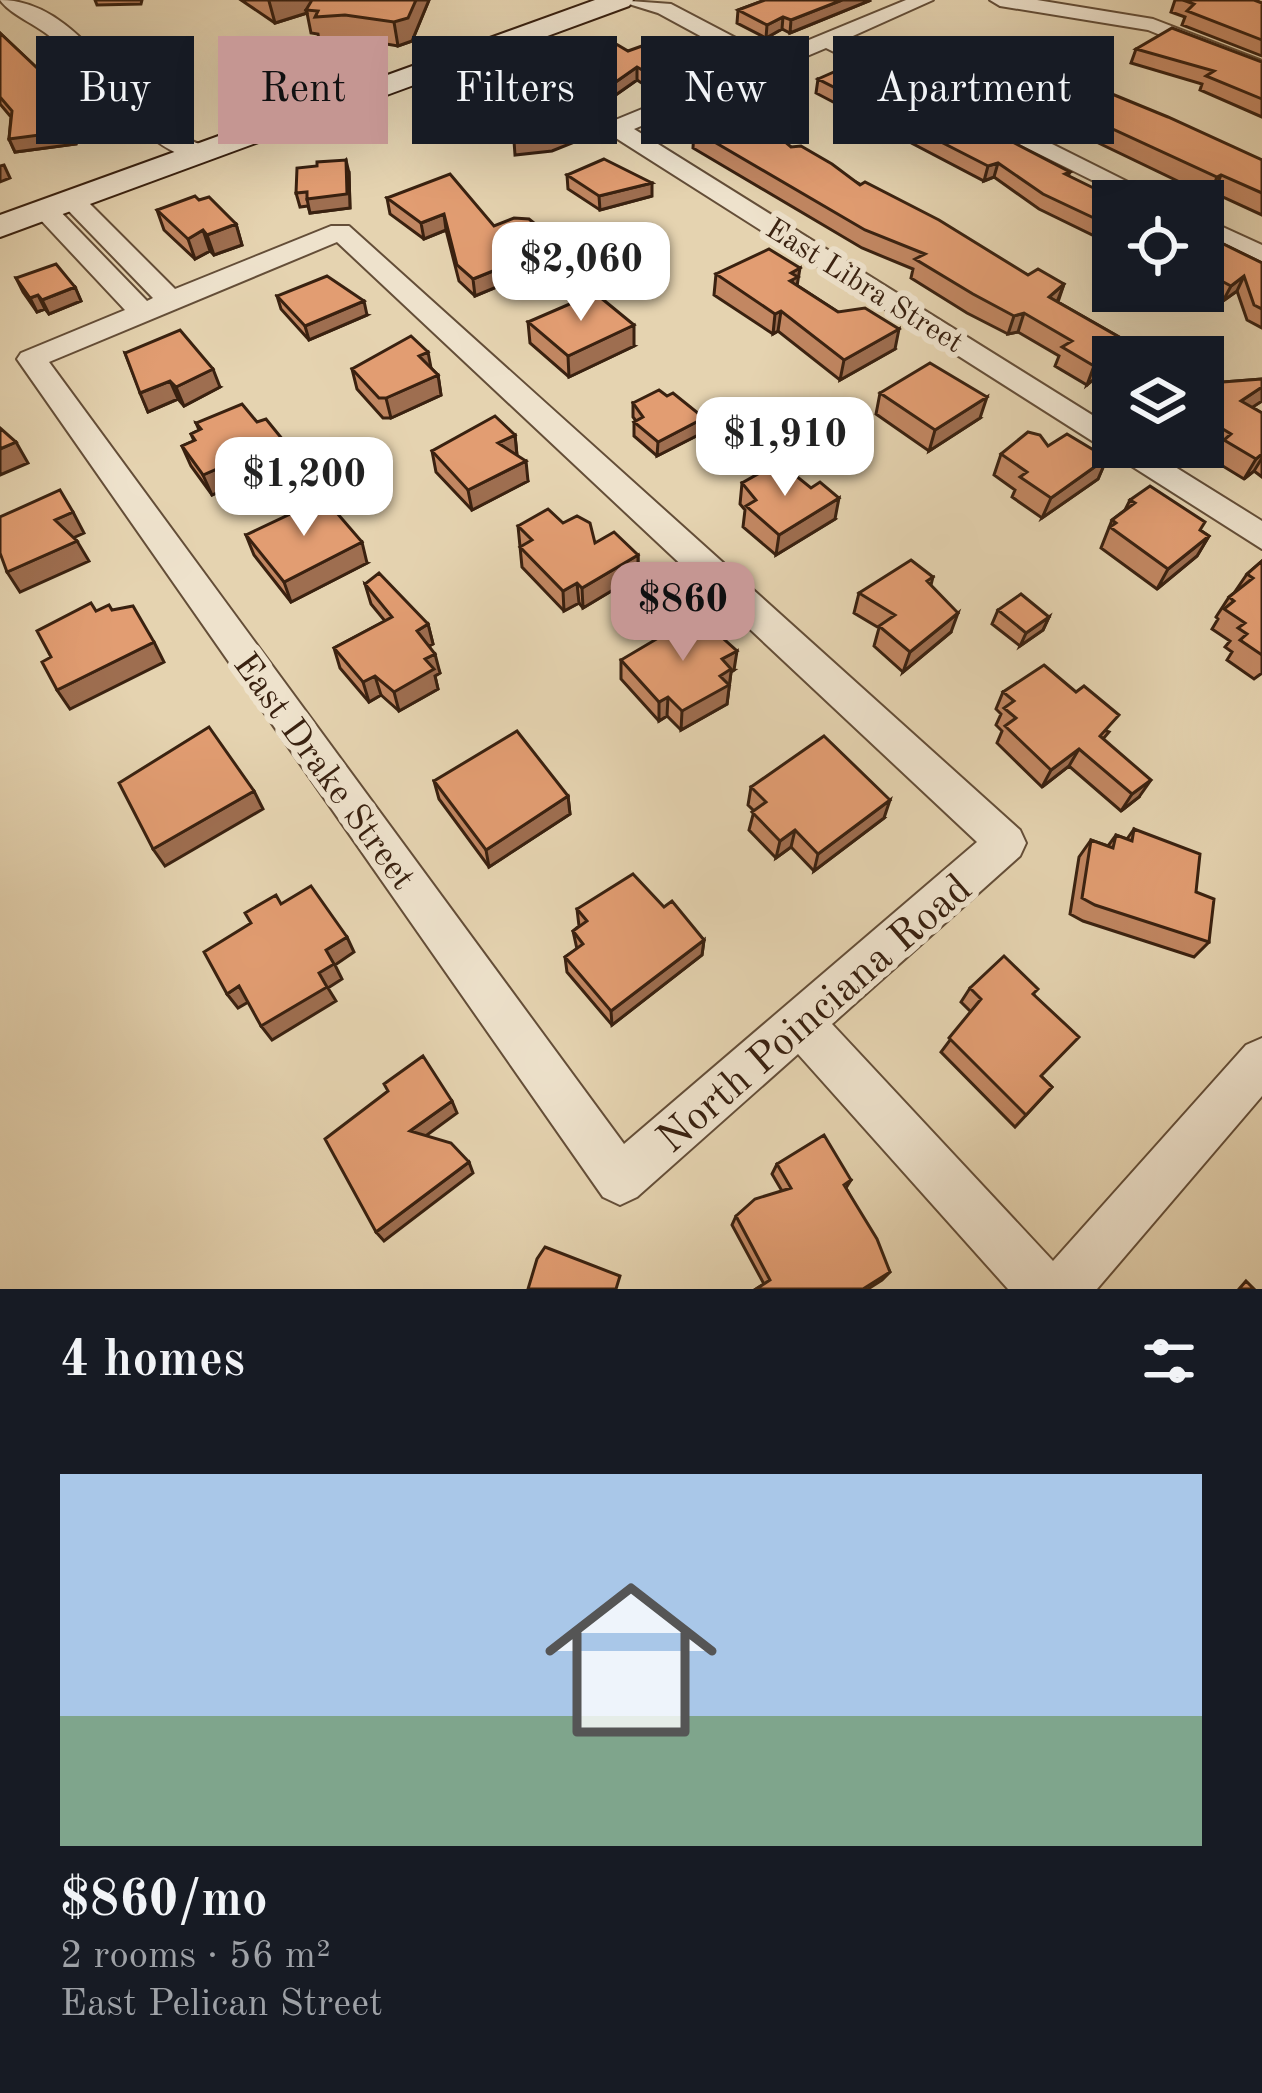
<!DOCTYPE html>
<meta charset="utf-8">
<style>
:root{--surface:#171b24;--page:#242831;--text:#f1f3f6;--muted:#9ea1a6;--accent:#c59692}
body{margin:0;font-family:"Old Standard TT",serif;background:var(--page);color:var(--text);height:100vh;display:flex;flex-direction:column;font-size:45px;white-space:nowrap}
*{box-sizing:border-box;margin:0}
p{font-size:39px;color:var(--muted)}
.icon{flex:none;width:66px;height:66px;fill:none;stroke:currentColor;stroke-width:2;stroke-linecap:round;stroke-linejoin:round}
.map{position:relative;height:1289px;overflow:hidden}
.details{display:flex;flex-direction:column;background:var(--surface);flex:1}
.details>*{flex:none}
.hud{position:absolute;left:36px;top:36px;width:1191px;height:108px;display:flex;gap:24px}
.fabs{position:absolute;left:1092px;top:180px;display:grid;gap:24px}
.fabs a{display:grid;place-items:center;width:132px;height:132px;border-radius:0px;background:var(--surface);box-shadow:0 12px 48px #0002;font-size:60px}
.price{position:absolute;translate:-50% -102px;padding:0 27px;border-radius:24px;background:#fff;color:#222;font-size:39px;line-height:78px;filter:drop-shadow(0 3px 6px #0008)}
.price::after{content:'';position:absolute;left:50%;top:72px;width:36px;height:27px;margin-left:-18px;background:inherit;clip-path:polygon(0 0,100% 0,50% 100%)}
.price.active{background:var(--accent);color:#111}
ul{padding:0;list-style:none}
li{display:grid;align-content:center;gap:24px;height:636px;padding:0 60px}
li span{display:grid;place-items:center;height:372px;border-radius:0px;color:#555}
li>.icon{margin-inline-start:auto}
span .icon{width:216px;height:216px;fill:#fffc;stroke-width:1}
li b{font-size:51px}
h2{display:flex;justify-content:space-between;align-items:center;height:144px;padding:0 60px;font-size:51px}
.tag{padding:0 42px;border-radius:0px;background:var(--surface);box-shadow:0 12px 48px #0002;font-size:42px;line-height:108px}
.tag.active{background:var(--accent);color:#111}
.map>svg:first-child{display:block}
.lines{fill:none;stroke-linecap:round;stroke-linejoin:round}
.minor-casing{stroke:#644e38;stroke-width:4}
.secondary-casing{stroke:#392110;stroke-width:4}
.minor{fill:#eee2cc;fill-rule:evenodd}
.secondary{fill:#eee2cc;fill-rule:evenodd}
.wall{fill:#c28762;stroke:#392110;stroke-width:3}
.shaded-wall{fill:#9e6e50;stroke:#392110;stroke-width:3}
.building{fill:#e29d72;stroke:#392110;stroke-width:3}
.labels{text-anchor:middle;stroke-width:12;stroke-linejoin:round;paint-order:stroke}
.far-street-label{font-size:30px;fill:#392110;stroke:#eee2cc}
.street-label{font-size:36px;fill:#392110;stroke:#eee2cc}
.near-street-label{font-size:42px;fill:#392110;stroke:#eee2cc}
</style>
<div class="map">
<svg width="1262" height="1289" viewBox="0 0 1262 1289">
<rect width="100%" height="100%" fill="#e5d3b0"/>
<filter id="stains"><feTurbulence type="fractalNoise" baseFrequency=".00167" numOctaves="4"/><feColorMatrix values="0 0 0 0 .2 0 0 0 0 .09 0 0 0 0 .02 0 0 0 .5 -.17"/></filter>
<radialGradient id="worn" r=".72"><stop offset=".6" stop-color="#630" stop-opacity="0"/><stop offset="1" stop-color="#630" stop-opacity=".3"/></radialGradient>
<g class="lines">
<defs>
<path id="minor" d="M0,0C77,0 118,95 175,133C185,139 198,143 209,148V158C156,169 89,68 52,38C36,24 12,16 0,0Z
M616,0L671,4L770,56L906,0H933L844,40L1166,201H1134L826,48L634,129L1113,428V447H1143L1262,521V549L608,133V123L752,64L658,13Z
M990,0H1037L1153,19L1262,61V76L1148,30L1000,6Z
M73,193L82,196L175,289L331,226H349L1020,830L1026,843L1020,856L832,1024L1053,1261L1246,1045L1262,1038V1096L1097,1289H1008L798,1054L637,1197L620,1205L603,1197L17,359L21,353L125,310L37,216L33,211L37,206H55L147,301L153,298L64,206L60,201ZM337,242L977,842L624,1144L49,362Z
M1203,218L1262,245V263L1203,236Z"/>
<path id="secondary" d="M595,0H633L629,6L0,237V215Z"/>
</defs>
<!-- minor casing -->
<use href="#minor" class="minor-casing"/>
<!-- secondary casing -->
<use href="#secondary" class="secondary-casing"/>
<!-- minor -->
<use href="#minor" class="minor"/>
<!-- secondary -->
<use href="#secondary" class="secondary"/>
</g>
<!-- wall -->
<path class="wall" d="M95,0H142L141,4L97,5Z
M241,0H429L412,41L398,46L350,38L319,40L318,34L311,33L307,13L275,23Z
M765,0H871L790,33L782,29L766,38L737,23L738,10Z
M1175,0H1254L1262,3V56L1182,25L1185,17L1171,12Z
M0,33L72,101L77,115L76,144L15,152L9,139L11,117L0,104Z
M1136,49L1262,62V117L1200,90L1202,84L1131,63Z
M628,51L690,60V73L651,89L637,80L590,113L547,94L546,81Z
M1023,60L1011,102L968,82L972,69Z
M818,79L1070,172L1068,176L1113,201V245L1039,209L994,177L984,181L816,93Z
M1039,95L1262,160V215L1214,193L1209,196L1034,112Z
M694,130L791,147L1028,275L1064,284L1058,302L1126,341L1119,357H1113L1087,385L1055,366L1059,356L1018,332L1008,334L967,313L911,278L913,269L862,248L693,148Z
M349,173L350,208L310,213L308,206L300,207L296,193Z
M567,175L652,196L600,210L568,189Z
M387,198L494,226L561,260L475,296L459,281L446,230L424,239L390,214Z
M199,200L236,224L242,245L214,255L210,251L195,259L164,230L157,210Z
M1203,234L1262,263V328L1247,320L1237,291L1223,301L1207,292L1202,296L1192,291H1203Z
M716,274L798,286L895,349L840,380L778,331L773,334L714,295Z
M16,278L75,287L81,301L49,314L45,309L37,312L23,292Z
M277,296L367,315L309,340L281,309Z
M528,322L634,346L569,377L530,343Z
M125,353L220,387L184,406L178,399L148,412Z
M431,368L438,375L441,395L391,418H383L357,389L352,369Z
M1203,372L1223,382L1262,379V401L1252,407L1262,413V477L1254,471L1244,479L1213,460L1217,453L1203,444Z
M880,393L980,418L929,451L876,414Z
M633,403L704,432L657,456L634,436V422L636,421L633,417Z
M196,423L289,460L212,495L191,466L182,446L194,441L191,434L199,430Z
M515,435L517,455L528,481L472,510L436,472L432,451Z
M1048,446L1107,458L1098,479L1042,518L1012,497L1015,490L994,475L1001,454Z
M742,483L835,519L776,555L743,527L745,510L740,504Z
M1130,500L1200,530L1209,536L1197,556L1157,589L1101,548L1112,520L1125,510Z
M563,523L595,543L638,555V575L583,608L579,603L564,611L522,567L518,526Z
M246,535L367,563L291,602L254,555Z
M1262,561V673L1254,679L1227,660L1232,652L1225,647L1230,641L1212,629L1218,619L1216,617L1229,597L1234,593L1247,574Z
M933,577L931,585L951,632L903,672L874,646L879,628L854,613L859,593Z
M365,584L428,624L433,644L429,646L440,673L435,676L438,689L399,711L381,695L369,702L340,668L334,648L385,621L371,604Z
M998,610L1049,617L1043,630L1020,646L992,624Z
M621,660L734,670L731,672L727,704L681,730L667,716L659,721L621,679Z
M1003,692L1109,732L1103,739L1139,797L1121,811L1069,766L1042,787L997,743L1002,731L996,725L1001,714L996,709Z
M434,781L568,796L570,814L489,867L439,799Z
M751,787L884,818L814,871L791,847L776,858L749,830L754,811L748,805Z
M1134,829L1196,892L1209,942L1194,957L1083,921L1070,914L1079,857L1091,840L1108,846L1116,835L1127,839Z
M664,907L704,940L702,955L612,1025L567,972L565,957L577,949L573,931L579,926L577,909Z
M970,988L1034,995L1041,1076L1052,1087L1015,1127L941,1052L971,1012L961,1002Z
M777,1164L851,1180L846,1188L890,1272L882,1280L868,1289H756L764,1284L732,1225L736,1216L782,1191L772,1174Z"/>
<!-- shaded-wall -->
<path class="shaded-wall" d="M271,0H325L306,10L307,13L275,23L269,1Z
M416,0H429L412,41L398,46L394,22Z
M842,0H871L790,33L791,20Z
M783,17L782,29L766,38L767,25Z
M690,60V73L651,89V75Z
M637,67V80L590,113V100Z
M72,101L77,115L76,144L15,152L9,139Z
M576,128L577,141L552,151L515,155L514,141Z
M346,160L349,173L350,208L310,213L307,199Z
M998,163L994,177L984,181L988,166Z
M4,165L10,178L0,182V166Z
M1221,175L1214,193L1209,196L1217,177Z
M652,183V196L600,210L599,196Z
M444,214L446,230L424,239L421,223Z
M236,224L242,245L214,255L207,235Z
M203,230L210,251L195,259L188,239Z
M560,244L561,260L475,296L473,279Z
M800,268L795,298L791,273Z
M1244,276L1237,291L1223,301L1231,286Z
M1214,277L1207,292L1202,296L1209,281Z
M1064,284L1057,302L1049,297Z
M75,287L81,301L49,314L42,300Z
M38,295L45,309L37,312L30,298Z
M364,301L367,315L309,340L305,326Z
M781,311L778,331L773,334L775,314Z
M1024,313L1018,332L1008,334L1014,316Z
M634,325V346L569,377L568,356Z
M899,329L895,349L840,380L844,360Z
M1126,341L1119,357H1113V364L1087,385L1094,366Z
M428,352L432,373L419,356Z
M213,369L220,387L184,406L176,387Z
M438,375L441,395L391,418L386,398Z
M170,381L178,399L148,412L140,393Z
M1262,387V401L1230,422L1241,401Z
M987,397L980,418L929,451L935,430Z
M704,418V432L657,456L658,442Z
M515,435L517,456L498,443Z
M283,440L289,460L212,495L203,475Z
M16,442L28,463L0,475V449Z
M1262,454V458L1254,471L1244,479L1256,459Z
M1107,458L1098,479L1042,518L1051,498Z
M526,461L528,481L472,510L468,490Z
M839,498L835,519L776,555L779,535Z
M73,512L84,533L66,541L55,520Z
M1209,536L1197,556L1157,589L1168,569Z
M77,541L89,561L20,592L7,572Z
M362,542L367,563L291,602L284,582Z
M638,555V575L583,608L582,588Z
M577,583L579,603L564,611L563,591Z
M958,613L951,632L903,672L910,652Z
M1049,617L1043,630L1020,646L1026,633Z
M428,624L433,644L421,650L417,631Z
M154,642L164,662L70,709L57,690Z
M737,651L734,670L731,672L727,704L681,730L682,711L722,659Z
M435,654L440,673L435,676L438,689L399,711L394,692L425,659Z
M375,676L381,695L369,702L363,682Z
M668,697L667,716L659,721V702Z
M1079,749L1069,766L1042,787L1051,770Z
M1151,780L1139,797L1121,811L1132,794Z
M254,791L263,809L165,866L153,849Z
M568,796L570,814L489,867L486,850Z
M890,800L884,818L814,871L818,854Z
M795,830L791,847L776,858L780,841Z
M347,937L354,952L335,965L342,979L328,988L336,1001L272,1040L261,1026L319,973L326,950Z
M704,940L702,955L612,1025L611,1011Z
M239,986L250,1001L238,1008L227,994Z
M452,1101L457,1113L416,1143L410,1131Z
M469,1162L473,1173L384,1241L376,1232Z"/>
<!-- building -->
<path class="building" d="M312,0H416L408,18L394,22L345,15L315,17L318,11L306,10Z
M765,0H842L791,20L783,17L767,25L738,10Z
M1183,0H1254L1262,3V40L1187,11L1194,4Z
M1172,28L1262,62V99L1206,76L1214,71L1136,49Z
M0,33L72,101L70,131L9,139L12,111L0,97Z
M656,41L690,60L651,75L637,67L590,100L546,81L616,44L628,51Z
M1007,52L1023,60L1014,88L972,69Z
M850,65L869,74L876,71L1070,172L1065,174L1120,201H1113V227L1043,194L998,163L988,166L818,79Z
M1051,69L1168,117L1262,160V193L1221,175L1217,177L1039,95Z
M572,108L576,128L551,137L514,141L515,114Z
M736,112L769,128L791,147L801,146L832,164L860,185L865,182L939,220L1028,275L1038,269L1064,284L1049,297L1126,341L1094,366L1062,347L1072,341L1024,313L1014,316L973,294L915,259L925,254L865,230L694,130Z
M604,159L652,183L599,196L567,175Z
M346,160L347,194L307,199V192L296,193L297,168L317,166V162Z
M450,174L494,226L514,218L529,219L560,244L473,279L457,265L444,214L421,223L387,198Z
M195,196L199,200L209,197L236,224L207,235L203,230L188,239L157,210Z
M1203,234L1262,263V309L1254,305L1244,276L1231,286L1214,277L1209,281L1203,278Z
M769,249L800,268L791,273L798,277L790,281L838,312L865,308L899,329L844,360L781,311L775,314L716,274Z
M56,264L75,287L42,300L38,295L30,298L16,278Z
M327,276L364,301L305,326L277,296Z
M595,293L634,325L568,356L528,322Z
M180,330L213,369L176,387L170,381L140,393L125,353Z
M411,336L428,352L419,356L438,375L386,398H379L352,369Z
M930,363L987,397L935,430L880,393Z
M1203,372L1223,382L1262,379V387L1241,401L1262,413V454L1256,459L1224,440L1231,434L1203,417Z
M659,390L667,396L673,393L704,418L658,442L634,422L643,417L633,403Z
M242,404L257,422L266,419L283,440L203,475L182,446L195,440L191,434L201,429L196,423Z
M495,416L515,435L498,443L526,461L468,490L432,451Z
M0,428L16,442L0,449Z
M1028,432L1040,435L1048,446L1067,434L1107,458L1051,498L1020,477L1027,472L1001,454Z
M772,466L783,475L790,471L811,488L820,482L839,498L779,535L746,506L756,500L742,483Z
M1150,486L1205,522L1200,530L1209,536L1168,569L1110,527L1116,523L1112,520L1135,503L1130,500Z
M60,490L73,512L55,520L77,541L7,572L0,553V517Z
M324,498L362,542L284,582L246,535Z
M548,509L563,523L577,516L590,523L595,543L614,532L638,555L582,588L577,583L563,591L520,547L532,540L518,526Z
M911,560L933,577L927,581L958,613L910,652L879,626L895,615L859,593Z
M1262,561V655L1240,640L1247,634L1238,628L1245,623L1224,609L1234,601L1229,597L1253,578L1247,574Z
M379,573L428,624L417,631L435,654L425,659L434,669L394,692L375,676L363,682L334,648L392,617L365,584Z
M1021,594L1049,617L1026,633L998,610Z
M91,603L96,611L109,605L112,610L133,606L154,642L57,690L42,662L51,657L37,631Z
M697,615L737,651L722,659L731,669L720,676L729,685L682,711L668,697L659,702L621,660Z
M1044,665L1076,692L1084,686L1119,715L1100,736L1151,780L1132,794L1079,749L1051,770L1005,726L1016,718L1004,708L1014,701L1003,692Z
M209,727L254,791L153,849L119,783Z
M517,731L568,796L486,850L434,781Z
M824,736L890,800L818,854L795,830L780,841L752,812L766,802L751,787Z
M1134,829L1200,854L1196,892L1214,899L1209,942L1095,905L1082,898L1091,840L1113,848L1116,835L1132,841Z
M633,874L664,907L672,901L704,940L611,1011L565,957L583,944L573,931L587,921L577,909Z
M311,886L347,937L326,950L334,964L319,973L327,987L261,1026L239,986L227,994L204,952L251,923L245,913L276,895L281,904Z
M1004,956L1038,989L1033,994L1079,1037L1041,1076L1052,1087L1026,1115L949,1038L981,999L970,988Z
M423,1056L452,1101L410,1131L451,1143L469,1162L376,1232L325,1139L388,1091L384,1084Z
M824,1135L851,1180L844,1185L877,1239L890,1272L863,1289H756L770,1280L736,1216L755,1199L791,1188L777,1164Z
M545,1247L620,1276L616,1289H528L537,1259Z
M1246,1281L1254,1289H1239Z"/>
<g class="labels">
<!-- far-street labels -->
<g class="far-street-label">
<text transform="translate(865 285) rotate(32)" y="10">East Libra Street</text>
</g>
<!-- street labels -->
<g class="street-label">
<text transform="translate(326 770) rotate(54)" y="13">East Drake Street</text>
</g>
<!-- near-street labels -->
<g class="near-street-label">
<text transform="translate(813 1012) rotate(-41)" y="15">North Poinciana Road</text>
</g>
</g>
<rect width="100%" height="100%" filter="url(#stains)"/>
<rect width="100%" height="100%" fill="url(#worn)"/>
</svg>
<div class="fabs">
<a><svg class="icon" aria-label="locate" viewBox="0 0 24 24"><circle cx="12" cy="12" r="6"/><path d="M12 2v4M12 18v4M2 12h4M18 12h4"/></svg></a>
<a><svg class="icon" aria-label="layers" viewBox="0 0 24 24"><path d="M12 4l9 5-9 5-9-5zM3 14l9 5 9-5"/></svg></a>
</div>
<b class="price" style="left:581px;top:324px">$2,060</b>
<b class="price" style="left:785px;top:499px">$1,910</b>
<b class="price" style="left:304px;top:539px">$1,200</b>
<b class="price active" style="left:683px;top:664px">$860</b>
<div class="hud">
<a class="tag">Buy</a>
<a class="tag active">Rent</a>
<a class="tag">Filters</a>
<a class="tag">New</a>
<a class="tag">Apartment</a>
</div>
</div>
<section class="details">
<h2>4 homes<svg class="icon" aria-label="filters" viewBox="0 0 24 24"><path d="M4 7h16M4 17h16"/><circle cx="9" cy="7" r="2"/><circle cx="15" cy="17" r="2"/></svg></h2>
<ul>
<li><span style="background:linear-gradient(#a9c7e8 65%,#7fa58c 0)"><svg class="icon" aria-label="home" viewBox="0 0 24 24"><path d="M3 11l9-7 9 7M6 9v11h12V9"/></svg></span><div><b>$860/mo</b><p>2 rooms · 56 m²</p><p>East Pelican Street</p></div></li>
</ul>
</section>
